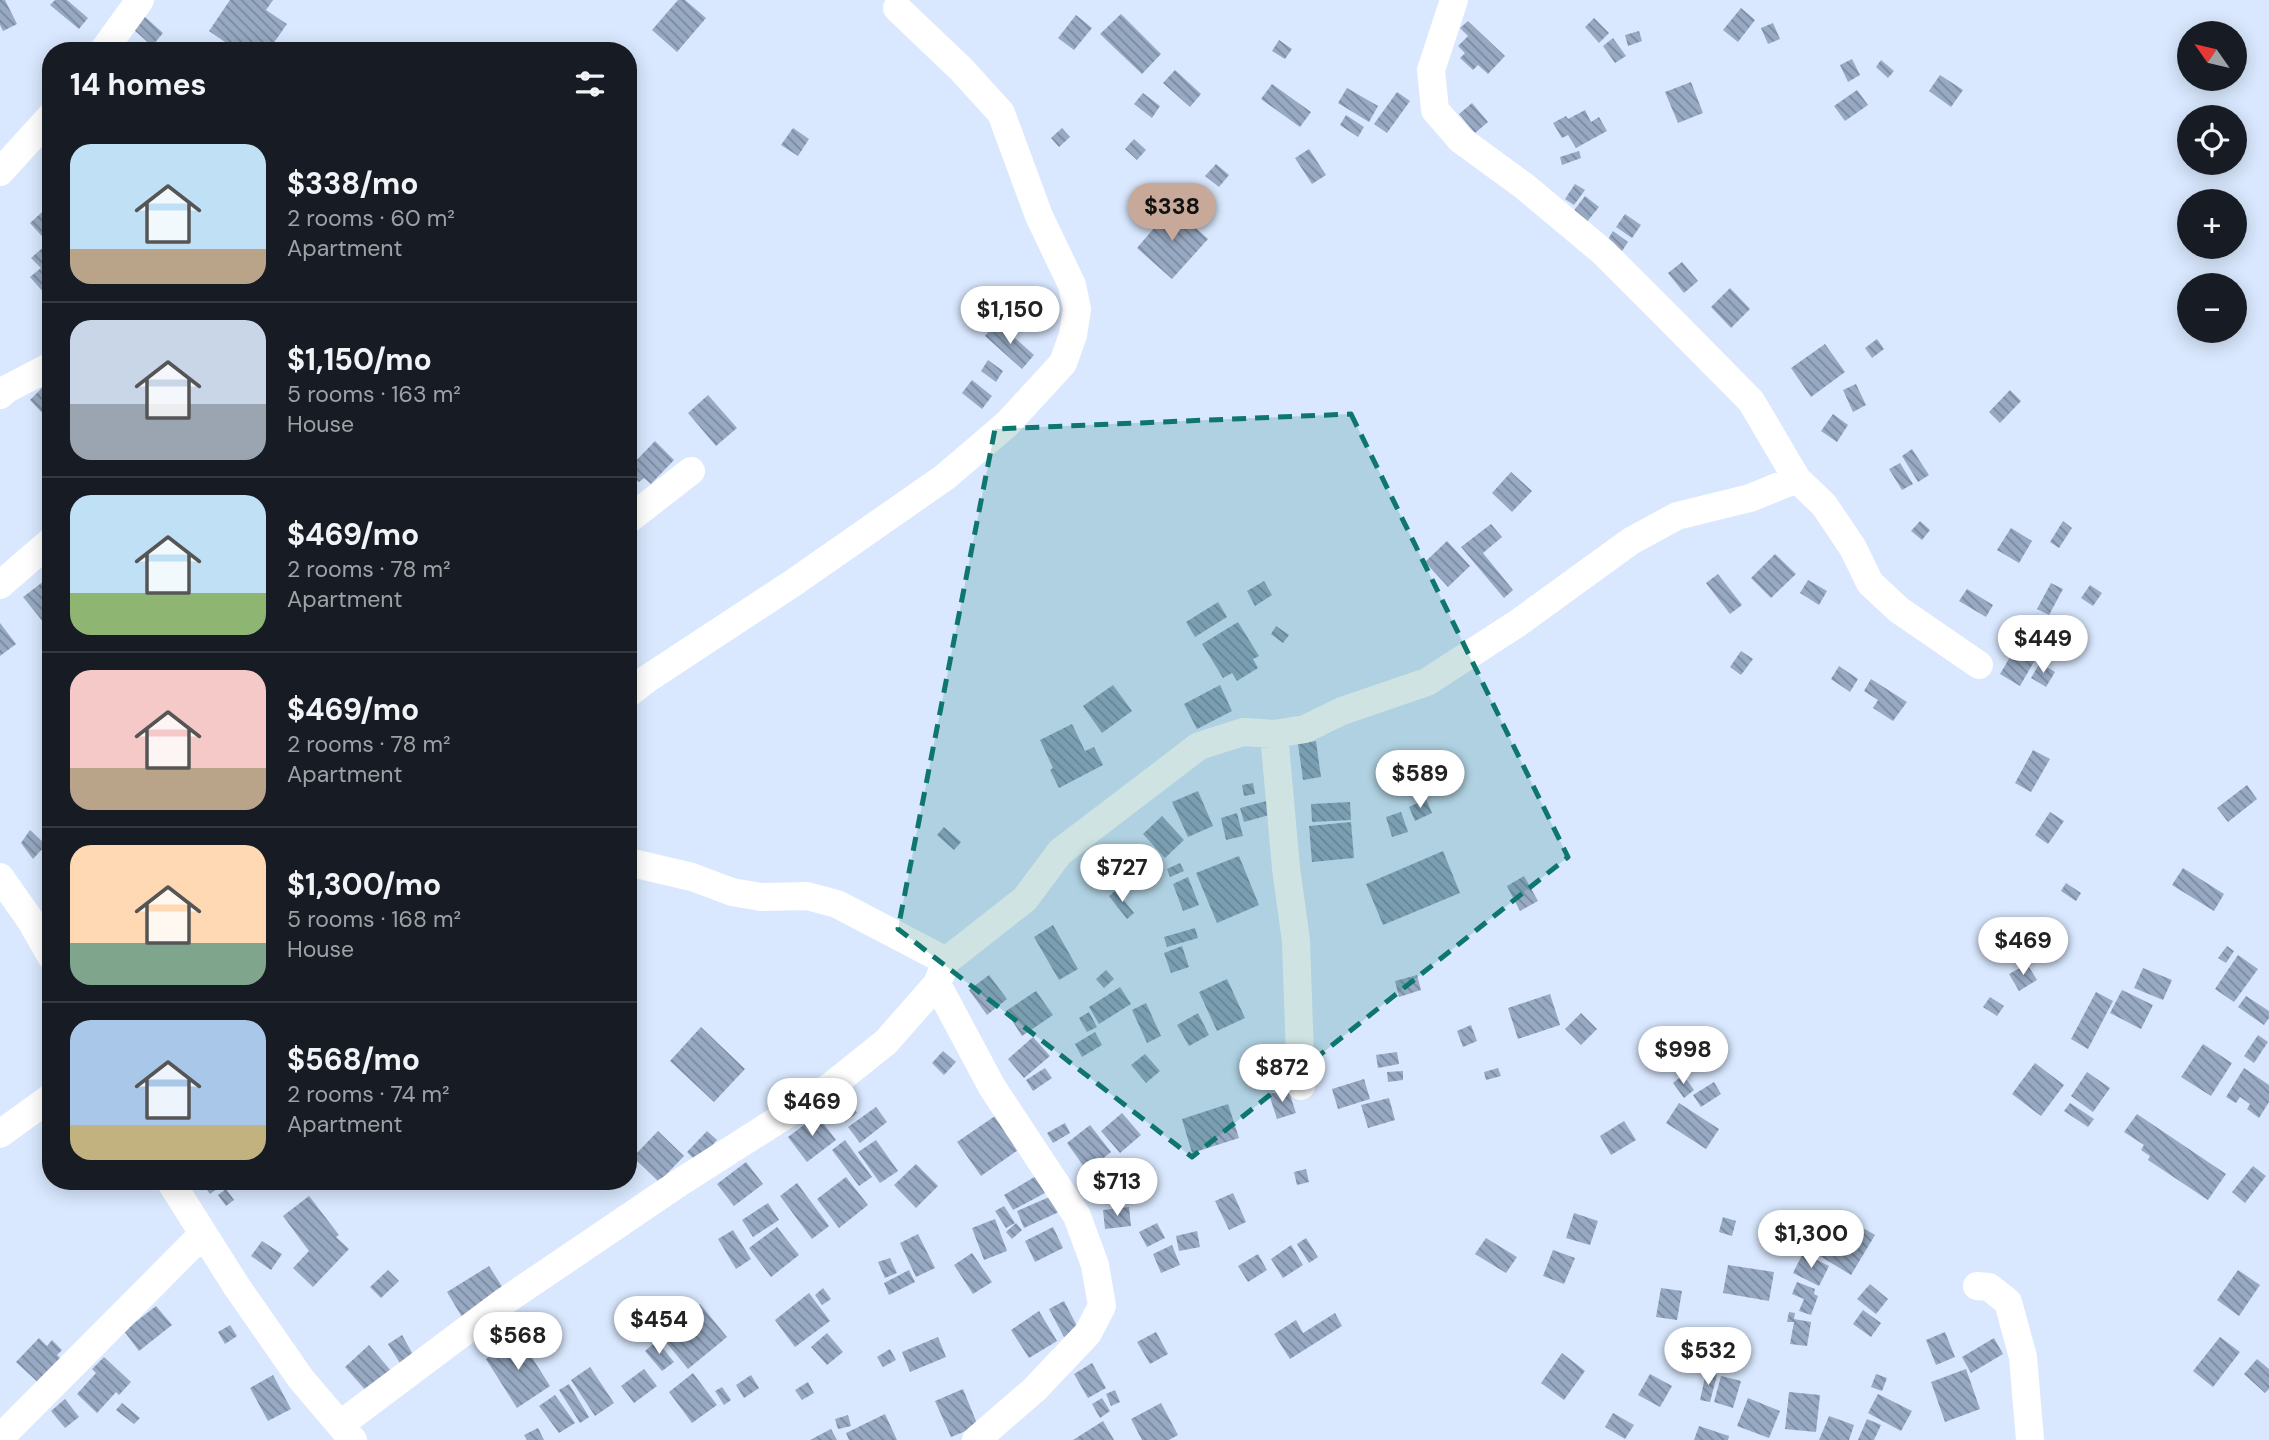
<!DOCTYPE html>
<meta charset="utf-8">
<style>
:root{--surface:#171b24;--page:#242831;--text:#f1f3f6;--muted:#9ea1a6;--line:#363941;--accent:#c7a899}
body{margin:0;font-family:"DM Sans",sans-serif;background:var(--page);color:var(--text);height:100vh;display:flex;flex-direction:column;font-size:26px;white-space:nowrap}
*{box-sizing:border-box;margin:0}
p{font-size:23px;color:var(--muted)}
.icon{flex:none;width:38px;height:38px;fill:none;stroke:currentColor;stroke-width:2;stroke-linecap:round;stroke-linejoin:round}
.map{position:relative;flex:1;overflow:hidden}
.side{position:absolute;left:42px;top:42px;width:595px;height:1148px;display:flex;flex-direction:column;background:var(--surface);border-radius:28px;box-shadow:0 4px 18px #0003}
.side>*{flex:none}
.needle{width:46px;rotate:304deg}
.buttons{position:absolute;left:2177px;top:21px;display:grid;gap:14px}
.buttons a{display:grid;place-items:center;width:70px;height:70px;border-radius:50%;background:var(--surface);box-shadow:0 4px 18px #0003;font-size:35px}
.price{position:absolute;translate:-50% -60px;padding:0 16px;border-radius:24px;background:#fff;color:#222;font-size:23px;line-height:46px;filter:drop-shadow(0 2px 4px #0008)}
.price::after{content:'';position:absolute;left:50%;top:42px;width:21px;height:16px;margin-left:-10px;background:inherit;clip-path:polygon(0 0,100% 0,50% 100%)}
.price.active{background:var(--accent);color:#111}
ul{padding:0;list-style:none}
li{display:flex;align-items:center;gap:21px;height:175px;padding:0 28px}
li+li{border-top:2px solid var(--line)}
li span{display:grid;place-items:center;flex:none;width:196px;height:140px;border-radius:21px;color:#555}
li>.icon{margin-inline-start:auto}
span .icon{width:84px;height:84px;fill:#fffc;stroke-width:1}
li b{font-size:30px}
h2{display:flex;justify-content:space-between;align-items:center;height:84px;padding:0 28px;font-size:30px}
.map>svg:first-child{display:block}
.building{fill:url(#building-back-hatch)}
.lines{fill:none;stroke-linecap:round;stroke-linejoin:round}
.minor{stroke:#fff;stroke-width:28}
.marked{fill:#0f766e;fill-opacity:0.2;stroke:#0f766e;stroke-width:5;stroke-dasharray:14 9;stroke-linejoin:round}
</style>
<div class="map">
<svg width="2269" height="1440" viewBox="0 0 2269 1440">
<defs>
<pattern id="building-back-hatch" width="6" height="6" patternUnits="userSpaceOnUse" patternTransform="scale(1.75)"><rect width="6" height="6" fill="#97a9c3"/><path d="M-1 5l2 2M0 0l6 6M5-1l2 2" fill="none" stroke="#7a899e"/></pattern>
</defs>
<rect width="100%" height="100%" fill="#d9e8fe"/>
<!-- building -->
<path class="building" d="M0,0H5L17,24L3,31L0,25Z
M55,0H67L88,18L79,29L50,5Z
M230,0H273L266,10L287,24L268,51H238L209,31Z
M678,0H685L706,18L677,52L652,30Z
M1741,8L1755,20L1738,42L1723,30Z
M1121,14L1161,54L1142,74L1100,34Z
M1076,15L1092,28L1074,50L1058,38Z
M144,16L163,33L152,46L133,29Z
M1594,18L1609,33L1599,43L1585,27Z
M1468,21L1505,56L1488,74L1478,65L1473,70L1460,58L1465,53L1458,46L1468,36L1460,28Z
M1773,23L1780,39L1768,44L1761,28Z
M1639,31L1642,41L1628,46L1625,35Z
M1613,38L1626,56L1615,63L1603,46Z
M1279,40L1292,49L1285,59L1272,51Z
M1852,59L1860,75L1848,82L1840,65Z
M1881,60L1894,71L1888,78L1876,67Z
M1175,70L1201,94L1190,107L1163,83Z
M1940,75L1963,90L1951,107L1929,91Z
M1691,82L1703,113L1678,123L1665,92Z
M1272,84L1311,112L1300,127L1261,99Z
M1347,88L1378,106L1369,122L1338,103Z
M1857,90L1868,105L1845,121L1834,106Z
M1397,92L1410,101L1387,133L1374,124Z
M1143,93L1160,106L1152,118L1134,104Z
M1472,103L1488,122L1475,133L1459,114Z
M1585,110L1591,122L1599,117L1607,131L1576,148L1568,135L1562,138L1553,123L1566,116L1568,119Z
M1346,115L1364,127L1358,137L1340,125Z
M793,128L809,139L798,156L781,145Z
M1062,128L1070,137L1059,147L1051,138Z
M1134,139L1146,150L1137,160L1125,149Z
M1309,149L1326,175L1312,184L1295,158Z
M1579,151L1581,158L1562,165L1560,157Z
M1216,164L1229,175L1219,187L1205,176Z
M1575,184L1585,190L1574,205L1565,199Z
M1585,196L1599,207L1586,223L1572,213Z
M51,204V288L45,294L30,277L41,268L31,258L48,243L30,223Z
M1172,207L1208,239L1172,279L1137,248Z
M1625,214L1641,225L1632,238L1616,227Z
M1613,231L1628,242L1622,251L1607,241Z
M1682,262L1698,281L1684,293L1668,273Z
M1730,288L1750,309L1731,328L1711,307Z
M997,322L1034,355L1022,369L985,336Z
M1877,339L1884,349L1872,358L1865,348Z
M1825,344L1845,372L1811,397L1791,368Z
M988,360L1003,371L996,382L981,371Z
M972,380L992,396L982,409L962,393Z
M49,381L51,383V422L30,400Z
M1856,384L1866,405L1853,412L1843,390Z
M2010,390L2021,401L2000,423L1989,412Z
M708,395L737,428L716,446L688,413Z
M1833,414L1848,425L1837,442L1821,431Z
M655,441L674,460L651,484L644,478L639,482L628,471V469Z
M1912,449L1929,475L1918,482L1902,456Z
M1900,463L1913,484L1902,490L1889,469Z
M1511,472L1532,491L1512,512L1492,493Z
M1920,521L1930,530L1922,540L1911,531Z
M2063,521L2072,528L2059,548L2050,542Z
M1491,524L1502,537L1483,553L1513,590L1504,598L1461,547Z
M2011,528L2032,541L2019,563L1997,550Z
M1447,541L1470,566L1448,587L1425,562Z
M1775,554L1796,574L1771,598L1751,578Z
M1718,574L1742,605L1730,614L1706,583Z
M48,578L51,582V618L44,623L23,597Z
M1808,580L1827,591L1819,605L1800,593Z
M1264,581L1272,595L1255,606L1247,591Z
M2051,583L2063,589L2049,615L2037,609Z
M2090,585L2102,593L2093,606L2081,598Z
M1967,589L1993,605L1986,617L1959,601Z
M1218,602L1227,617L1195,637L1186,622Z
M1238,622L1259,656L1253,659L1258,668L1237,681L1232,673L1223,678L1202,644Z
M0,623L16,644L0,656Z
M1276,626L1289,635L1283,643L1271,634Z
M2019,642L2039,653L2020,686L2000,674Z
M1741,651L1753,659L1741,675L1730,667Z
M2040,663L2055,672L2046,687L2031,678Z
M1839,666L1858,679L1850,692L1831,679Z
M1871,679L1907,702L1893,721L1873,708L1878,700L1864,691Z
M1113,685L1132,711L1102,733L1083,706Z
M1220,685L1232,711L1197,729L1184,704Z
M1072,724L1085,751L1094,747L1103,765L1059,788L1050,770L1053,768L1040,740Z
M1316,741L1321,777L1303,780L1298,744Z
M2033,750L2050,759L2031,792L2015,783Z
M1253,783L1255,794L1244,796L1242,785Z
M2247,785L2257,799L2228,822L2217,808Z
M1198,791L1213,826L1188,837L1172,802Z
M1274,799L1277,813L1244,822L1240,808Z
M1426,799L1432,813L1415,821L1409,807Z
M1350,802L1351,820L1312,822L1311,804Z
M1401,812L1408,832L1392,837L1386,817Z
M2050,812L2064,821L2048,844L2035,835Z
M1237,813L1243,836L1226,840L1221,818Z
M1162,816L1184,840L1165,858L1143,834Z
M1351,822L1354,858L1312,862L1309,826Z
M944,827L961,842L954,850L937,835Z
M30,830L46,845L33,859L21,843Z
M1443,851L1460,893L1383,925L1366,884Z
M1239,856L1259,905L1217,923L1196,873Z
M1180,863L1184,871L1170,877L1167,869Z
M2183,868L2224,894L2214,911L2172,885Z
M1524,876L1538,901L1520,911L1507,886Z
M1188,877L1199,905L1183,911L1173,884Z
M2066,883L2081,893L2076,901L2061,891Z
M1116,890L1134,913L1127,919L1109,896Z
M1053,925L1078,969L1059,980L1034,937Z
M1195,928L1198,938L1167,947L1164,937Z
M1182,946L1189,967L1171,973L1164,953Z
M2227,946L2234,951L2226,963L2218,958Z
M2238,955L2258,969L2234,1002L2215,989Z
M2027,964L2037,980L2019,991L2009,974Z
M2143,968L2172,980L2163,1000L2134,988Z
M1106,970L1114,979L1104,988L1096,979Z
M989,975L1007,999L987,1015L969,990Z
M1417,975L1421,990L1399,997L1395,981Z
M1227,979L1245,1018L1217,1031L1199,992Z
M1120,987L1131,1004L1099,1024L1089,1007Z
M2122,990L2153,1005L2141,1029L2110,1013Z
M1036,991L1053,1015L1022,1036L1006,1011Z
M2096,992L2113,1001L2088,1049L2071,1039Z
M1550,994L1560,1025L1518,1039L1508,1008Z
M2246,996L2269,1011V1018L2264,1025L2238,1007Z
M1990,997L2004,1006L1997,1016L1983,1007Z
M1146,1003L1161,1036L1147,1043L1132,1010Z
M1089,1012L1097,1027L1087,1032L1079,1018Z
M1198,1013L1209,1035L1189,1046L1177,1025Z
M1581,1013L1597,1029L1581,1045L1565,1029Z
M1471,1025L1477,1041L1463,1047L1457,1031Z
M701,1027L745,1069L714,1102L670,1061Z
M1095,1032L1102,1045L1082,1057L1075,1044Z
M2258,1035L2268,1042L2254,1063L2244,1056Z
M1033,1037L1050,1056L1024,1078L1008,1059Z
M2203,1044L2232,1063L2211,1096L2181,1077Z
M943,1051L956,1062L944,1075L932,1063Z
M1397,1052L1399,1064L1378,1068L1376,1055Z
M1145,1054L1160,1071L1146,1083L1131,1065Z
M2035,1063L2064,1085L2041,1116L2012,1094Z
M1045,1068L1052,1078L1033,1091L1026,1080Z
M1498,1068L1501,1076L1486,1080L1484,1072Z
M2244,1068L2269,1085V1102L2259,1118L2247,1109L2250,1104L2240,1097L2236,1103L2226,1097Z
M1403,1071V1080L1388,1082L1387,1072Z
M2087,1072L2110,1088L2093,1112L2071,1096Z
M1683,1075L1694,1090L1684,1098L1673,1083Z
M1364,1079L1370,1099L1338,1109L1332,1089Z
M1714,1082L1721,1094L1701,1107L1693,1095Z
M1288,1089L1296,1113L1277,1119L1269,1094Z
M845,1095L857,1113L845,1122L833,1104Z
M1389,1098L1395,1120L1368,1128L1361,1105Z
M1679,1103L1719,1129L1706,1149L1666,1123Z
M2070,1103L2094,1119L2088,1127L2064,1111Z
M1228,1104L1239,1138L1192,1153L1182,1119Z
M876,1107L887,1122L860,1143L848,1127Z
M1122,1113L1141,1135L1120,1153L1101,1131Z
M998,1114L1021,1148L981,1176L957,1142Z
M2137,1114L2226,1174L2208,1200L2148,1160L2150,1156L2141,1150L2144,1145L2124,1132Z
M817,1115L836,1140L807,1162L788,1137Z
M1624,1121L1636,1140L1611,1155L1600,1136Z
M1065,1123L1070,1133L1053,1143L1047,1133Z
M1090,1125L1111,1152L1087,1171L1067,1143Z
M658,1131L684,1156L659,1182L633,1157Z
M707,1131L717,1140L697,1162L687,1152Z
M845,1140L872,1177L859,1186L832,1150Z
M876,1140L898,1171L880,1183L858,1152Z
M746,1162L763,1184L734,1206L717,1184Z
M916,1164L938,1186L916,1208L894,1185Z
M2253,1166L2266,1176L2245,1203L2232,1192Z
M1306,1169L1309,1182L1297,1185L1294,1172Z
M1108,1173L1115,1188L1091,1200L1084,1185Z
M1036,1176L1045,1193L1013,1210L1004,1195Z
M846,1177L868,1205L839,1228L817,1199Z
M203,1181H222L223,1184L210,1194L202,1183Z
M797,1183L829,1226L812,1239L780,1196Z
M226,1189L234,1200L226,1206L218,1195Z
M1233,1193L1246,1222L1229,1230L1215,1201Z
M1054,1195L1061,1211L1024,1228L1017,1211Z
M309,1196L339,1235L336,1237L349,1249L313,1287L293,1268L309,1251L283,1216Z
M768,1203L779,1220L753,1237L742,1220Z
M1004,1206L1015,1223L1006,1228L995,1211Z
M1129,1207L1131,1226L1105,1229L1103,1210Z
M1574,1213L1598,1221L1590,1245L1566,1238Z
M1839,1214L1875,1235L1851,1275L1815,1253Z
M1723,1217L1736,1221L1732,1236L1719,1232Z
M995,1219L1007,1251L984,1260L972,1228Z
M1016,1223L1022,1230L1012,1239L1006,1232Z
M1157,1223L1165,1238L1147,1247L1139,1232Z
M777,1227L799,1255L771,1277L749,1248Z
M1053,1227L1063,1248L1035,1262L1025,1241Z
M733,1230L751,1259L736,1269L718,1239Z
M1197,1231L1200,1247L1179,1251L1176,1236Z
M918,1234L935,1268L916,1277L900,1243Z
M1306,1238L1318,1257L1309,1263L1297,1244Z
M1486,1238L1517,1257L1506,1273L1475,1254Z
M262,1241L282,1254L271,1270L251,1256Z
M1172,1245L1180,1265L1161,1273L1153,1254Z
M1291,1245L1303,1265L1283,1278L1271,1259Z
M1553,1250L1575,1258L1564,1284L1543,1276Z
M972,1253L992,1282L973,1294L954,1265Z
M1803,1253L1829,1266L1819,1286L1793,1273Z
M1258,1254L1267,1270L1248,1282L1238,1266Z
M890,1258L897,1273L885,1278L878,1262Z
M1728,1265L1774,1272L1769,1301L1723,1293Z
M489,1266L508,1296L465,1322L447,1292Z
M388,1270L399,1281L381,1298L370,1287Z
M909,1270L915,1282L889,1295L884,1283Z
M2238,1270L2260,1285L2239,1316L2217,1300Z
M1797,1282L1815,1289L1814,1294L1818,1296L1811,1315L1799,1311L1804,1299L1792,1294Z
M1870,1284L1888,1299L1876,1314L1857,1299Z
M823,1288L831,1299L822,1305L815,1295Z
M1661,1288L1682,1291L1677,1320L1656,1317Z
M809,1293L830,1321L795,1347L775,1320Z
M1064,1301L1079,1330L1064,1337L1049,1309Z
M700,1304L727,1337L688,1369L661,1336Z
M156,1306L172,1325L139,1351L124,1331Z
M1863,1310L1881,1323L1871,1337L1853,1324Z
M1039,1311L1057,1341L1029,1358L1011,1330Z
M1789,1312L1795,1313L1794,1319L1811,1322L1807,1346L1790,1344L1794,1322H1787Z
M1335,1313L1342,1326L1290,1359L1274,1334L1296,1320L1303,1333Z
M230,1325L237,1336L225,1344L218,1332Z
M547,1327L556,1340L545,1348L536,1334Z
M1156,1332L1168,1354L1150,1364L1137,1342Z
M1945,1332L1955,1357L1936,1365L1926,1340Z
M827,1333L843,1352L827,1365L811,1347Z
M402,1335L416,1360L403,1368L388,1344Z
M519,1337L550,1386L517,1408L486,1359Z
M938,1337L946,1357L910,1372L902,1352Z
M2220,1337L2240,1352L2213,1387L2193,1371Z
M39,1338L47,1346L52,1340L62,1350L57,1355L65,1363L42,1386L16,1362Z
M1994,1338L2003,1354L1971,1373L1962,1357Z
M657,1341L674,1362L662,1371L645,1351Z
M369,1345L392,1372L368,1393L345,1367Z
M890,1349L896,1360L883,1367L877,1357Z
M1562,1353L1585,1371L1564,1400L1541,1383Z
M104,1357L131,1382L119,1395L116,1392L97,1413L77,1394L96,1373L92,1369Z
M2257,1359L2269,1369V1389L2265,1393L2244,1374Z
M1092,1363L1106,1388L1088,1398L1074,1374Z
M590,1367L614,1403L595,1416L571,1380Z
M644,1369L657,1386L634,1403L621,1386Z
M1966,1369L1980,1409L1945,1422L1931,1382Z
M693,1373L717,1405L692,1423L669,1392Z
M1706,1373L1717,1375L1710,1402L1700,1400Z
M1650,1374L1672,1386L1660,1407L1638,1395Z
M1876,1374L1887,1378L1882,1391L1871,1387Z
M273,1375L291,1409L268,1421L250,1388Z
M751,1375L759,1388L744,1398L736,1385Z
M1721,1376L1741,1381L1733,1408L1714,1402Z
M808,1382L814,1393L802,1400L795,1390Z
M569,1384L589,1417L580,1423L559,1390Z
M722,1387L731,1400L724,1405L715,1391Z
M963,1389L978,1426L951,1437L935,1401Z
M1115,1390L1120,1402L1111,1406L1106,1394Z
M1789,1392L1820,1395L1816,1432L1785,1429Z
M1878,1394L1912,1411L1901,1431L1868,1413Z
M555,1395L575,1423L559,1433L539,1406Z
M1102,1398L1110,1411L1100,1418L1092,1404Z
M1748,1398L1780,1411L1769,1438L1737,1426Z
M65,1399L79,1417L65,1428L51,1411Z
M122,1403L140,1418L134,1424L116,1410Z
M1161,1403L1178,1435L1169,1440H1142L1131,1419Z
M1613,1413L1634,1425L1625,1439L1605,1427Z
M885,1414L897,1440H849L846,1433Z
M848,1415L851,1426L838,1429L835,1419Z
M1829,1416L1854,1425L1849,1440H1819Z
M1867,1419L1881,1425L1874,1440H1858Z
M1103,1421L1114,1440H1073Z
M1699,1426L1729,1436L1728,1440H1694Z
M538,1428L544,1440H527L524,1435Z
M831,1429L837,1440H810Z"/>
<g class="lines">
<!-- minor -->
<path class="minor" d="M1454,0L1431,70L1435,110L1461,140L1524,186L1603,252L1668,317L1751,401L1797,479L1824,505L1853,548L1870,583L1899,610L1979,665
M103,51L140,0
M0,172L51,116
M0,395L7,389L51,366
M628,520L691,471
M0,585L51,541
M628,694L647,679L793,583L945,477L1007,424L1063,363L1073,335L1077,309L1072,285L1039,216L1001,113L961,69L897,8
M1274,734L1286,868L1296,941L1301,1086
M628,862L692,877L732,892L761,897L807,896L837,904L946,961
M0,877L31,921L51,956
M937,984L992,1087L1077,1216L1095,1265L1102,1306L1088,1333L1034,1390L976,1440
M0,1134L51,1097
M170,1181L237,1287L301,1379L353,1440
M1977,1286L1989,1287L2008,1302L2023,1357L2030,1440
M341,1424L505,1301L679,1183L831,1086L886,1042L937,984L946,961L1025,899L1060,852L1199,746L1243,732L1274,734L1305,729L1342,711L1427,682L1518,623L1631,541L1677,516L1750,498L1797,479
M0,1438L203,1234"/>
</g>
<!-- marked area -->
<path class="marked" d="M1351,414L1568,857L1192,1157L898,929L995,429Z"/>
</svg>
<div class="buttons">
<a><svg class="needle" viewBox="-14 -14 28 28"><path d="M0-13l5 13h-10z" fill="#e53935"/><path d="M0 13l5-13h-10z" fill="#9ea1a6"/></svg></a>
<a><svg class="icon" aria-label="locate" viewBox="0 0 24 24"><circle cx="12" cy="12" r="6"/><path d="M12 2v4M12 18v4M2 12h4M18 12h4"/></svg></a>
<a>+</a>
<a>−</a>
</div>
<b class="price active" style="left:1172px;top:243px">$338</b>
<b class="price" style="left:1010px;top:346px">$1,150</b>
<b class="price" style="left:2043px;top:675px">$449</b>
<b class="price" style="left:1420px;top:810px">$589</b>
<b class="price" style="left:1122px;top:904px">$727</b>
<b class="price" style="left:2023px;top:977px">$469</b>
<b class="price" style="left:1683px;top:1086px">$998</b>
<b class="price" style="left:1282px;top:1104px">$872</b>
<b class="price" style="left:812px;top:1138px">$469</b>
<b class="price" style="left:1117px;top:1218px">$713</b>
<b class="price" style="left:1811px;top:1270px">$1,300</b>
<b class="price" style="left:659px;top:1356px">$454</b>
<b class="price" style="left:518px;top:1372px">$568</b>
<b class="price" style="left:1708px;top:1387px">$532</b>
<section class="side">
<h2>14 homes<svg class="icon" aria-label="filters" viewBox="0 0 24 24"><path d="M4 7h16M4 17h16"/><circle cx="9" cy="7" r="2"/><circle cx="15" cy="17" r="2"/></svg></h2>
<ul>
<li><span style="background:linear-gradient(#bfe0f5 75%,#b9a48a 0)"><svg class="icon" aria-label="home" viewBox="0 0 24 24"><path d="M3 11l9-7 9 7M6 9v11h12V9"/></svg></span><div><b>$338/mo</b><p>2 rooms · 60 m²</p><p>Apartment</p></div></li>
<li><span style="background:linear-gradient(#c9d6e8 60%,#9aa5b1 0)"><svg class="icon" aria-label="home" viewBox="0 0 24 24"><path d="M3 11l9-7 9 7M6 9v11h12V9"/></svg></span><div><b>$1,150/mo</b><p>5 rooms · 163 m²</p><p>House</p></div></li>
<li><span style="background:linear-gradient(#bfe0f5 70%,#8fb573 0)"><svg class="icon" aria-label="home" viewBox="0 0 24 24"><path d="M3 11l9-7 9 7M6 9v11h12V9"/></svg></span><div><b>$469/mo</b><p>2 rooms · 78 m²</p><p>Apartment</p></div></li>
<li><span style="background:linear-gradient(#f6c9c9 70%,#b9a48a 0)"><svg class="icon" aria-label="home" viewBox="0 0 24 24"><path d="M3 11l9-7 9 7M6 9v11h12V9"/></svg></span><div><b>$469/mo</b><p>2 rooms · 78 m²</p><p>Apartment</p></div></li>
<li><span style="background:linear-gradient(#ffd9b3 70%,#7fa58c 0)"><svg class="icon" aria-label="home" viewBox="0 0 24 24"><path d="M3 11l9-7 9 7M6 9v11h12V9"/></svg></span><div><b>$1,300/mo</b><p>5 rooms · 168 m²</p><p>House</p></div></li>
<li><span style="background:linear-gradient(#a9c7e8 75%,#c2b280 0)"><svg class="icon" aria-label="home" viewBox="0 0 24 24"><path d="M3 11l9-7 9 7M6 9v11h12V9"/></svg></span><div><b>$568/mo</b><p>2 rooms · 74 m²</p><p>Apartment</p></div></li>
</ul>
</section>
</div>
